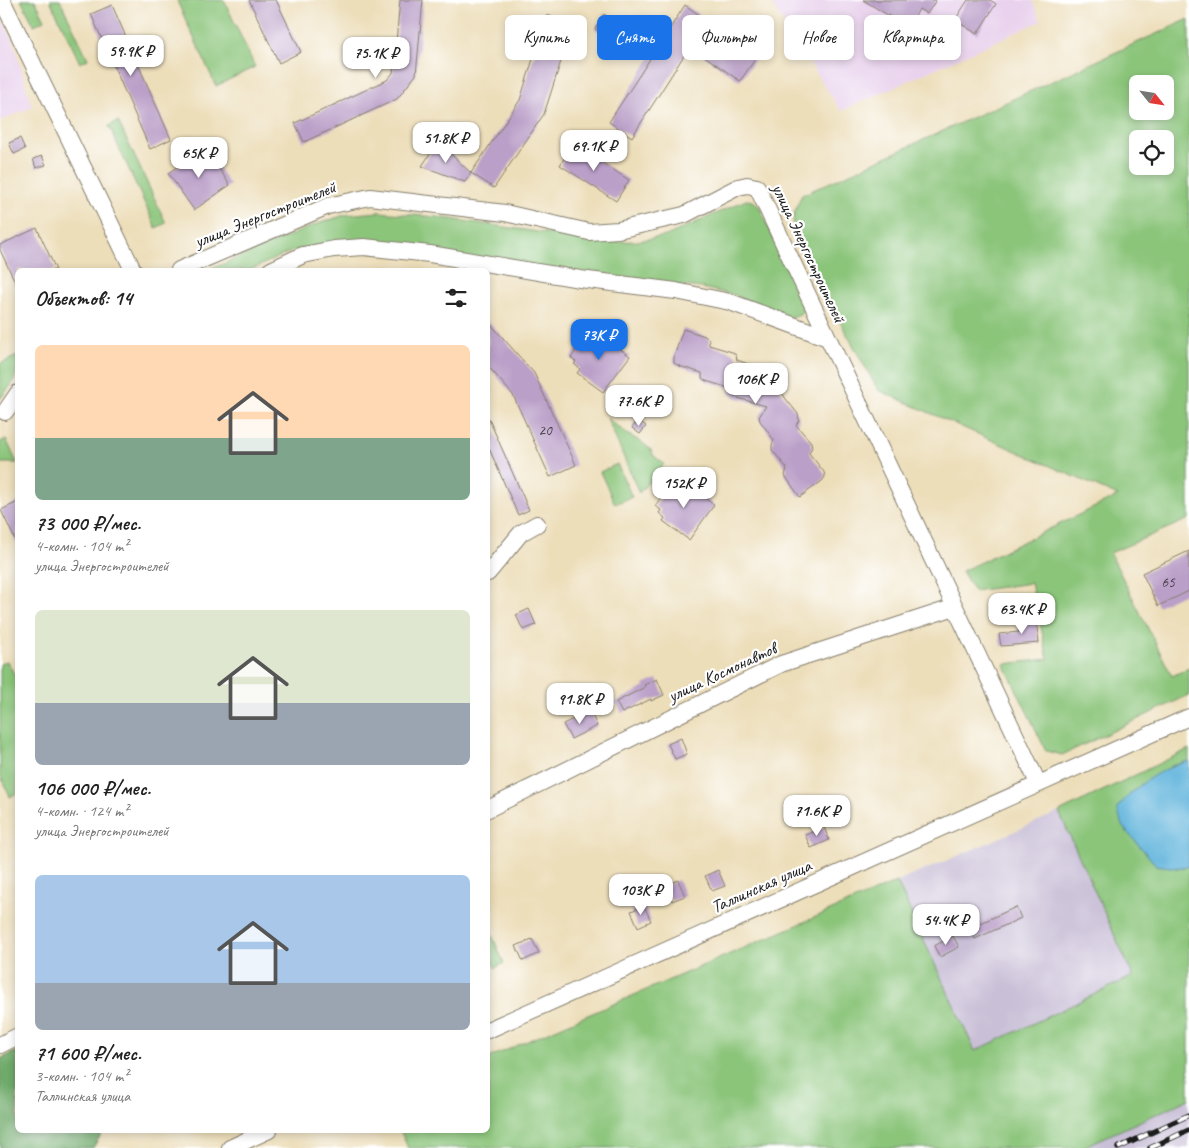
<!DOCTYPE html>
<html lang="ru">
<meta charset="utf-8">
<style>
:root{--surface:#fff;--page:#f6f6f6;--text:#222;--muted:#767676;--accent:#1a73e8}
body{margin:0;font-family:Caveat,sans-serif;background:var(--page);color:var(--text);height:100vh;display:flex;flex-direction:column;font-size:19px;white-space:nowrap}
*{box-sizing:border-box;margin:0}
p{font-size:16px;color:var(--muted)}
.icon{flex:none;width:28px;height:28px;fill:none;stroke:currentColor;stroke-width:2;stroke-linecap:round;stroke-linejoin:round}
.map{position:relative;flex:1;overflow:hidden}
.sheet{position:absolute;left:15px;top:268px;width:475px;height:865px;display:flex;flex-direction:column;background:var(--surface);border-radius:8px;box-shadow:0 2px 8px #0003}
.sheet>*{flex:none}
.top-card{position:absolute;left:505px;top:15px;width:475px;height:45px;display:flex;gap:10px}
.needle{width:32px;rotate:120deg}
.fabs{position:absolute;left:1129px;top:75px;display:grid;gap:10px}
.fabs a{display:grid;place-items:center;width:45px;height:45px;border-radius:8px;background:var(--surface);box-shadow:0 2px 8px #0003;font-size:25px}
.price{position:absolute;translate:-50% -42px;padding:0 11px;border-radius:10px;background:#fff;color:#222;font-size:16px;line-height:32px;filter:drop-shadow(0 1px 2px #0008)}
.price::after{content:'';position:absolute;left:50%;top:30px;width:15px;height:11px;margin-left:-8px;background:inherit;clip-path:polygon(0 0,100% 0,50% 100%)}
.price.current{background:var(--accent);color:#fff}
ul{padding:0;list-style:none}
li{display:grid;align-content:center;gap:10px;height:265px;padding:0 20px}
li span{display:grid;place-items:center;height:155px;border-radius:8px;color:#555}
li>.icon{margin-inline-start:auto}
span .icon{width:90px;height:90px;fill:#fffc;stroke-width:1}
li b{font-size:21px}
h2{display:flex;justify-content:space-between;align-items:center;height:60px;padding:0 20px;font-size:21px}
.tag{padding:0 18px;border-radius:8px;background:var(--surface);box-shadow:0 2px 8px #0003;font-size:18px;line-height:45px}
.tag.current{background:var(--accent);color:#fff}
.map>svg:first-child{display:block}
.built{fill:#e9d2ed}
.industrial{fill:#c9bfd7}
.green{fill:#8bc57a;stroke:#54704b;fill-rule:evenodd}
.forest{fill:#70aa6a;stroke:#466343}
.water{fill:#5fb3db;stroke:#3e687c}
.building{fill:#ba9fc8}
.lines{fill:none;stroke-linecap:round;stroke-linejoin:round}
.minor-casing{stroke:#847d6b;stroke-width:18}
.minor{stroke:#fff;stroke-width:16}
.rail-casing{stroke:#1c1c1c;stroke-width:5.5}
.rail{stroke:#fff;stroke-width:4;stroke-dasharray:11;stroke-linecap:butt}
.labels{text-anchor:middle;stroke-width:4.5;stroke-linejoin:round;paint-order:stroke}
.number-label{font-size:15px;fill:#443d47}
.street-label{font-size:18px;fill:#1c1c1c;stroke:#fff}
</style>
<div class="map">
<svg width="1189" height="1148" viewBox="0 0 1189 1148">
<rect width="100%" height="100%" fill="#fff"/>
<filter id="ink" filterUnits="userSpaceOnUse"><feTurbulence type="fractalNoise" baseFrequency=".02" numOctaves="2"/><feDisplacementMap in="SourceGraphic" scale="10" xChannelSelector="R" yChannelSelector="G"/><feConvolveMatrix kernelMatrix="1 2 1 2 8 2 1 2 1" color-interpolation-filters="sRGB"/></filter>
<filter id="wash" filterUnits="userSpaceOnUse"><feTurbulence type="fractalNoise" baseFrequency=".0096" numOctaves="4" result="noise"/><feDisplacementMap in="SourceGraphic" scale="20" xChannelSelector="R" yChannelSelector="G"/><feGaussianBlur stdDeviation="1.12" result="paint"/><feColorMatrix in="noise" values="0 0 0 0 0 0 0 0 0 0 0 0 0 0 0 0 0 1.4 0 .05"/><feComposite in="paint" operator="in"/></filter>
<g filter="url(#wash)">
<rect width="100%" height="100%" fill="#eddeba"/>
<!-- built -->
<path class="built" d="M769,0H1032L1041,21L841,111Z
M0,15L14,44L32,107L0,121Z"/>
<!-- industrial -->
<path class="industrial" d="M1059,812L1133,976L975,1051L897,882Z
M1189,1099V1148H1081Z"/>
<!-- green -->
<path class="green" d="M21,0H35L45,20L34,25Z
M50,0H60L88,59L80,63Z
M178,0H224L255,67L216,86L177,1Z
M1189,19V519L1110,553L1172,676L1189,668V695L1062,755L1046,751L1004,664L1048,659L1031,583L974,591L962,571L1118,496L878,390L794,239C792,221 793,210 802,195ZM1138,84H1165V111H1138ZM1138,139H1165V166H1138Z
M118,121L166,223L156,228L109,126Z
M746,200L753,201L759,206L805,308C800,316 795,317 786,317L734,295L702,288L316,246L290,252L250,270H209L317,224L345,215L379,212L437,217L606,242L637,241L666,236Z
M17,356C18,378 14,382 0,399V364Z
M607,418L627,434L643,443L651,450L654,456L664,464L639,493Z
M6,439L17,463H0V442Z
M617,464L632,497L615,504L600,472Z
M7,661L17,679V793L10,797L0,775V664Z
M1189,749V761L1171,766L1122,826L1138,844L1176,868L1189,866V1099L1081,1148H408L400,1130H488V1058L897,882L975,1051L1133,976L1059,812Z
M488,926L504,963L495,968L488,952Z"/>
<!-- forest -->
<path class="forest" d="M17,1051L18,1130H104L93,1148H0V1059Z"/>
<!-- water -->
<path class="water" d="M1189,761V866L1176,868L1156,865L1122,826L1117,808C1139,783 1157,770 1189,761Z"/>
<g id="blocks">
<!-- building -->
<path class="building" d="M249,0H276L301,52L279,63Z
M400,0H423L416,75L397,99L304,142L295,123L387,80L393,73Z
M863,0H936L927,14L919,9L909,28Z
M968,0H990L996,4L977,34L955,20Z
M112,5L171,139L150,149L91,14Z
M685,5L758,55L740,81L690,46L632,137L609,122Z
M604,14L618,23L609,37L595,29Z
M547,15L573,24L544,114L494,188L471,173L520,100Z
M20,138L25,149L14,154L9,143Z
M438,142L471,173L465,182L422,166Z
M573,144L629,180L616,201L560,165Z
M205,148L230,185L194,210L168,173Z
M42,156L46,165L36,168L33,159Z
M37,228L56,270H18V288L0,250V245Z
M488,321L534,373L576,465L550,477L513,395L488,366Z
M683,329L705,336L709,340V345L732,352L736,355L737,360L759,368L763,371L764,376L773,379L786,399L798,414L799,420L796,425L811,442L812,447L809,453L824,472L825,477L822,481L800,497L785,476L787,468L772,450V445L774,440L760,421L759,417L766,406L734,397L730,394L729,388L706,381L702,378V373L679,366L674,363V357Z
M588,333L595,338L597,336L604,340L605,338L630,356L603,392L577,373L580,369L574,364L576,362L571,358Z
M488,417L529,510L518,515L488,446Z
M638,420L646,426L640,434L632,428Z
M672,482L678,487L680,484L686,488L688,486L714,505L689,540L663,521L665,518L659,513L661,510L655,506Z
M18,502V546L1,510Z
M1189,551V591L1158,606L1142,573Z
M529,609L536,625L523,630L516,615Z
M1036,620L1039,643L1001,646L999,634L1019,632L1017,622Z
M657,679L664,695L651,701V699L622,713L616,702L645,687L644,685Z
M590,711L597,726L571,739L563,724Z
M681,738L687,754L675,759L668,744Z
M824,827L829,840L811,848L805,835Z
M718,870L725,886L712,891L705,876Z
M678,880L685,896L672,901L665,886Z
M644,906L651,921L638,927L631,911Z
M1016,907L1021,918L975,939L970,928Z
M953,936L959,947L940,957L934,946Z
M532,939L539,953L523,961L516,946Z"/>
</g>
</g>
<g filter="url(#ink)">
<use href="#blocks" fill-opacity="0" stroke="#847d6b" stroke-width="1"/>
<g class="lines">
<defs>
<path id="minor" d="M2,0L133,270
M179,270L328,206L370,197L505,213L589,232L618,230L684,215L738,187L747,185L757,187L1038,783
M271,270L303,255L334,249L364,247L430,254L580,279L676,291L730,302L828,338
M5,412L18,393
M488,573L521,533L537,524
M488,809L781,664L955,607
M488,1030L1189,717
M0,1045L18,1036
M230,1148L269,1130"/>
</defs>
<!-- minor casing -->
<use href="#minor" class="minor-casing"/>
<!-- minor -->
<use href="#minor" class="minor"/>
<defs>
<path id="rail" d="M1118,1148L1189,1115
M1150,1148L1189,1130"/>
</defs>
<!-- rail casing -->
<use href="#rail" class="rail-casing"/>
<!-- rail -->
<use href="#rail" class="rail"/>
</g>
</g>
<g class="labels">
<!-- number labels -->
<g class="number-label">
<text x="545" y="435">20</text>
<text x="1168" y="587">65</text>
</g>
<!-- street labels -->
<g class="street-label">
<text transform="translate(265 214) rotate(-22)" y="6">улица Энергостроителей</text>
<text transform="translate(809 253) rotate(65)" y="6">улица Энергостроителей</text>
<text transform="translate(722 672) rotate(-25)" y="6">улица Космонавтов</text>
<text transform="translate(761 886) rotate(-24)" y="6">Таллинская улица</text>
</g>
</g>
</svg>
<div class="fabs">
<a><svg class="needle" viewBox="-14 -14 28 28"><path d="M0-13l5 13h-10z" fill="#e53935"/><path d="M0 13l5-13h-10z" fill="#767676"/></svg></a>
<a><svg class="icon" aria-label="locate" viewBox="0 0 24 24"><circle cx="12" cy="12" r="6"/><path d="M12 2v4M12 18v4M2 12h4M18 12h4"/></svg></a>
</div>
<b class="price" style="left:131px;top:77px">59.9K ₽</b>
<b class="price" style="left:376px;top:79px">75.1K ₽</b>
<b class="price" style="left:446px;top:164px">51.8K ₽</b>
<b class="price" style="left:594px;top:172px">69.1K ₽</b>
<b class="price" style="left:199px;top:179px">65K ₽</b>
<b class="price current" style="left:599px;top:361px">73K ₽</b>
<b class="price" style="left:756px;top:405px">106K ₽</b>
<b class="price" style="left:639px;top:427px">77.6K ₽</b>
<b class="price" style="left:684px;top:509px">152K ₽</b>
<b class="price" style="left:1022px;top:635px">63.4K ₽</b>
<b class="price" style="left:580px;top:725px">91.8K ₽</b>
<b class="price" style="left:817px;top:837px">71.6K ₽</b>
<b class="price" style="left:641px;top:916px">103K ₽</b>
<b class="price" style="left:946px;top:946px">54.4K ₽</b>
<div class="top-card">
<a class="tag">Купить</a>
<a class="tag current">Снять</a>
<a class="tag">Фильтры</a>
<a class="tag">Новое</a>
<a class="tag">Квартира</a>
</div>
<section class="sheet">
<h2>Объектов: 14<svg class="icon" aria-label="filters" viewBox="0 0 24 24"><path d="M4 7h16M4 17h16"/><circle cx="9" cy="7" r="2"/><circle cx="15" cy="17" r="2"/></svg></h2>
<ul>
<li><span style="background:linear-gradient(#ffd9b3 60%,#7fa58c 0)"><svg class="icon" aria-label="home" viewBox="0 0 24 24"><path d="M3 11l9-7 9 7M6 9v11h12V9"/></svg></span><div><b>73 000 ₽/мес.</b><p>4-комн. · 104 m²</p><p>улица Энергостроителей</p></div></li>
<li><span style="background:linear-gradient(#dfe7d0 60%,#9aa5b1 0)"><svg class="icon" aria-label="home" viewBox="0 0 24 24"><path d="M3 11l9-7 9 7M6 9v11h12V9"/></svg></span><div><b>106 000 ₽/мес.</b><p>4-комн. · 124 m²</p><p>улица Энергостроителей</p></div></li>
<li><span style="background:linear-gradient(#a9c7e8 70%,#9aa5b1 0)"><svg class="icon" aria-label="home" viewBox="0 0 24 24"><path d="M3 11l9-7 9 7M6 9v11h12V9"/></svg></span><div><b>71 600 ₽/мес.</b><p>3-комн. · 104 m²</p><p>Таллинская улица</p></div></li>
</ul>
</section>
</div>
